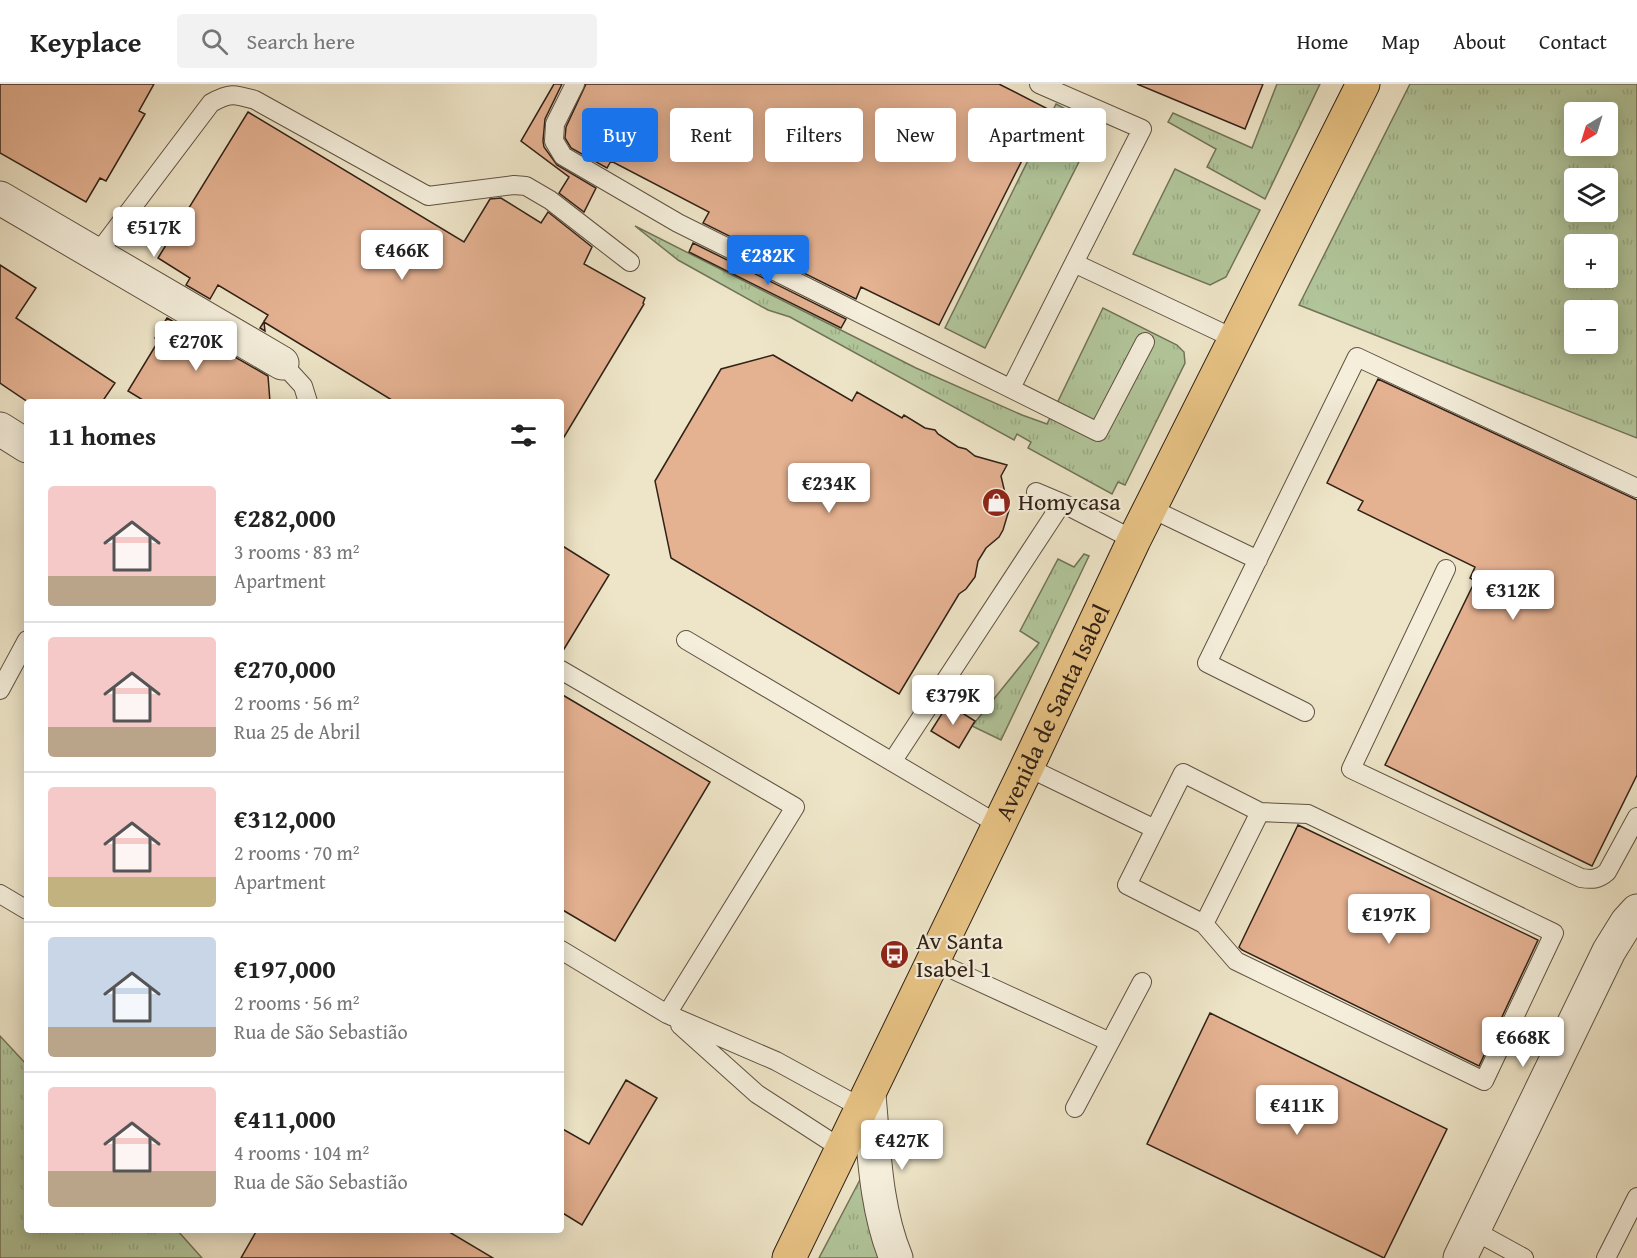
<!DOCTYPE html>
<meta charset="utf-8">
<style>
:root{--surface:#fff;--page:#f2f2f2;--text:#222;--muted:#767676;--line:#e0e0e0;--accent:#1a73e8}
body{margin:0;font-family:"Gentium Book Plus",serif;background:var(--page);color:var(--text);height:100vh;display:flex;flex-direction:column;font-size:22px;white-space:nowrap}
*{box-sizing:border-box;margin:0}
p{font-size:20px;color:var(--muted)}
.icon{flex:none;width:33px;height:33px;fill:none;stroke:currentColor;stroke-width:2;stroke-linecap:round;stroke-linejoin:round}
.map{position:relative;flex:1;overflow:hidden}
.drawer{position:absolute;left:24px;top:315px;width:540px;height:834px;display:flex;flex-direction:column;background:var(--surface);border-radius:6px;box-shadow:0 3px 15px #0003}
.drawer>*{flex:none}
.top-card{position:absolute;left:582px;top:24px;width:570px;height:54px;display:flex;gap:12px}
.needle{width:39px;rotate:218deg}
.fabs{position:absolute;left:1564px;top:18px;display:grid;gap:12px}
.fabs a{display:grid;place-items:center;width:54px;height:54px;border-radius:6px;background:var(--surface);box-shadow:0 3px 15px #0003;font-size:30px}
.price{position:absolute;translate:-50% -51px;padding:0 14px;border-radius:6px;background:#fff;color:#222;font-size:20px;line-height:39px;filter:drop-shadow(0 2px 3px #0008)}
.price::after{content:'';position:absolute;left:50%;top:36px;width:18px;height:14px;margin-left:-9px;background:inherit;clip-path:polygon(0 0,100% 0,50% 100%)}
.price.active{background:var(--accent);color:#fff}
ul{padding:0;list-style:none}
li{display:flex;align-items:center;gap:18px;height:150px;padding:0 24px}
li+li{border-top:2px solid var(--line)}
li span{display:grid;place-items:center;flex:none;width:168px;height:120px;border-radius:6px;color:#555}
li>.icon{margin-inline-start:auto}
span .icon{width:72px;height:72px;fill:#fffc;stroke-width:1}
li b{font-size:26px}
h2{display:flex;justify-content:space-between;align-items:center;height:72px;padding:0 24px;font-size:26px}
.chip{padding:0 21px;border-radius:6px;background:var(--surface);box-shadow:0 3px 15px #0003;font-size:21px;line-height:54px}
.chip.active{background:var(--accent);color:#fff}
header{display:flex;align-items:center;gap:36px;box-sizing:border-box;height:84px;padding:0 30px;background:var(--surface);border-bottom:2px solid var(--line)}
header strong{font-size:28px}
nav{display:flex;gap:33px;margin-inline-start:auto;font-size:21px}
.search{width:420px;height:54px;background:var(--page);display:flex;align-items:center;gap:15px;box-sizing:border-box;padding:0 21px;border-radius:6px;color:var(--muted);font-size:22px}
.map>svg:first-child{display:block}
.grass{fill:url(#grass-tufts);stroke:#727459;stroke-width:1.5;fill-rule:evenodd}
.building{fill:#e4b191;stroke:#312117;stroke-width:1.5}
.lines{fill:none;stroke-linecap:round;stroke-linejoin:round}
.service-casing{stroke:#605243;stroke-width:20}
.minor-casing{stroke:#605243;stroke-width:35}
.primary-casing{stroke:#312117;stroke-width:35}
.service{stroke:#f4eedb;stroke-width:18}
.minor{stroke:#f4eedb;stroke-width:33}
.primary{stroke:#e7c284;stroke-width:33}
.labels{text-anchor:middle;stroke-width:4.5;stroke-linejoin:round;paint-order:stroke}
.poi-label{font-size:24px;fill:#312117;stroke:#f4eedb;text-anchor:start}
.street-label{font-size:24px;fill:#312117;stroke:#f4eedb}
</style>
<header>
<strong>Keyplace</strong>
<div class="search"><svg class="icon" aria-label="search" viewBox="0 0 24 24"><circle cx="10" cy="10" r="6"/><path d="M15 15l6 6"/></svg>Search here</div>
<nav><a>Home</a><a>Map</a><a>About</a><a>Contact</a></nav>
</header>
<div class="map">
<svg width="1637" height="1174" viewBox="0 0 1637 1174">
<defs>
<pattern id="grass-tufts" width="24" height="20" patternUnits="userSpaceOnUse" patternTransform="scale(1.5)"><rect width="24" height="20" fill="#b2c69b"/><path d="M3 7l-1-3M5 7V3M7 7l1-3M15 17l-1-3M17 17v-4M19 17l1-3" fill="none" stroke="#9aaa85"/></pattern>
</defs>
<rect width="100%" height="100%" fill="#eee5c8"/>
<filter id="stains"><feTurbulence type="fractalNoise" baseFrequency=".00333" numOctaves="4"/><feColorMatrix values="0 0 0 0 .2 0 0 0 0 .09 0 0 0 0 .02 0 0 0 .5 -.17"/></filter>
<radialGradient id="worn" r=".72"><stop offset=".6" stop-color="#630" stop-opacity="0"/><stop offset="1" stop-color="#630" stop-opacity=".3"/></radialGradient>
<!-- grass -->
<path class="grass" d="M1277,0H1320L1265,115L1207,83L1216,65L1168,38L1173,29L1252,64Z
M1410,0H1637V354L1299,221ZM1575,28H1608V62H1575ZM1575,94H1608V128H1575ZM1575,160H1608V194H1575ZM1575,226H1608V260H1575Z
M1056,20L1097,42L985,264L945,244Z
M1175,85L1260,126L1226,193L1210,201L1133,170Z
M635,142L916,284L1022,331L1047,340L1103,224L1177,261L1184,268L1185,279L1125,401L1118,398L1112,410L1028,364L1031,358L1017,350L1014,356L790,233L768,226L678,176Z
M1084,470L1089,472L1001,656L972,642L1039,559L1020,547L1058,475L1074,483Z
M0,952L27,981V1146H177L202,1174H0Z
M863,1090L883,1174H819Z"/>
<!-- building -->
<path class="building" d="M0,0H154L139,27L145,30L106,97L100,94L86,118L0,69Z
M554,0H562L545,35L543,57L544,63L557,81L596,104L584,128L559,109L569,93L521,57Z
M586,0H999L1048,25L939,241L861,203L856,215L703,139L709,128L611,77L607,84L571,64L565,54L566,43Z
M1137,0H1263L1245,45Z
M248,28L464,158L490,115L501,114L541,139L548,128L592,163L584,180L645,214L643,219L644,220L561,358V318H395L264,238L265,247L260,244L268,231L218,201L210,215L186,201L190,194L158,174Z
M693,159L846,235L841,244L689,168Z
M0,181L36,204L16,234L115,299L102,318H28L0,299Z
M167,234L268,292L270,318H146L128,307L159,256L155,254Z
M773,271L852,317L857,308L902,334L904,331L925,344L935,346L938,350L958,363L966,365L975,372L1007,381L1001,392L1009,426L1003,446L999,453L986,464L978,477L975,493L966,505L959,510L899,610L671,474L655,397L721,285Z
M1378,295L1637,416V691L1592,782L1385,681L1475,497L1470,494L1475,483L1358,426L1363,417L1327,399Z
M561,461L609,491L561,570Z
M561,610L710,698L615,857L561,825Z
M948,620L975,637L959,664L931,647Z
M1298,741L1538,856L1479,982L1242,866L1239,863Z
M1210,929L1447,1045L1384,1174L1147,1060Z
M626,996L657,1014L582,1141L561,1128V1044L589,1060Z
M257,1146H446L493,1174H241Z"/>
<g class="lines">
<defs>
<path id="service" d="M575,0L555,40L554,57L563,72L678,139L1098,348L1145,258
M1039,0L1142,45L1074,179L1235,255
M97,170L211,19C230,8 235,10 255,16L428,112L514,101L526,102L550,116L630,178
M282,279L303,302L308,318
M1011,304L1074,179
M1036,408L1062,419L1134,456
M1150,424L1258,476
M1446,485L1351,685L1581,794C1593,796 1599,795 1607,788L1637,733
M686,556L999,741
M561,586L795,723L667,930
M0,606L27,556
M1305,628L1207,579L1357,273L1637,404
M892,678L1062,419
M1027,683L1155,745L1127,801L1204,840L1260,728L1183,689L1155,745
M0,810L27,826
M1204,840L1236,877L1484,997L1554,849L1308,730L1260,728
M561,866L667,930L776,977L862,1024
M934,877L1110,958
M680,941L757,1010L842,1065
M1075,1024L1142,898
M1473,1146L1524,1174
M1606,1174L1637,1113"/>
<path id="minor" d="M0,114L282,279
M0,345L27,362
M869,1011C874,1065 875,1123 896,1174
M1460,1174L1609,867L1627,838L1637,827"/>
<g id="primary">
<path id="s1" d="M789,1174L1027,683L1134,456L1363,0"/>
</g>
</defs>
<!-- service casing -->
<use href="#service" class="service-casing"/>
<!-- minor casing -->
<use href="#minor" class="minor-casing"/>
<!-- primary casing -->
<use href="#primary" class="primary-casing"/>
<!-- service -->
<use href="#service" class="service"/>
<!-- minor -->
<use href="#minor" class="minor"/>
<!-- primary -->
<use href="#primary" class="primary"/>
</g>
<!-- icons -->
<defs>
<symbol id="shop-disc" viewBox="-11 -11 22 22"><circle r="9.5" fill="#8f2418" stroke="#f4eedb"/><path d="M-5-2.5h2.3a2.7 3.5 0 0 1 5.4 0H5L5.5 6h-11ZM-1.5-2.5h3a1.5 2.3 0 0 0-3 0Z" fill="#fff"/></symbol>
<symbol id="bus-disc" viewBox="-11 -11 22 22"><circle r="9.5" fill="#8f2418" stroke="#f4eedb"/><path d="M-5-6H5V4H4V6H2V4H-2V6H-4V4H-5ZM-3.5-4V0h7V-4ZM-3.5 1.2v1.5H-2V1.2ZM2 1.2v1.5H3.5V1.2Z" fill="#fff"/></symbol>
</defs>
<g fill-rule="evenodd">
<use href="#shop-disc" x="980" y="402" width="33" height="33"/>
<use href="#bus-disc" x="878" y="854" width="33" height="33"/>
</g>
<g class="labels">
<!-- poi labels -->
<g class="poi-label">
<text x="1018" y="426">Homycasa</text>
<text x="916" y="865">Av Santa<tspan x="916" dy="28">Isabel 1</tspan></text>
</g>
<!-- street labels -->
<g class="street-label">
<text dy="8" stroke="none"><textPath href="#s1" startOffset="606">Avenida de Santa Isabel</textPath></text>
</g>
</g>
<rect width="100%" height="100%" filter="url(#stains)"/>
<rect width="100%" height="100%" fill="url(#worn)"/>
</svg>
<div class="fabs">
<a><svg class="needle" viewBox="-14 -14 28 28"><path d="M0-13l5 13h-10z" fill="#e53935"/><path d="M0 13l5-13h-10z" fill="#767676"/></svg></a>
<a><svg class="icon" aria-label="layers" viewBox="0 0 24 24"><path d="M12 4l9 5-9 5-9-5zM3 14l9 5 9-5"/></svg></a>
<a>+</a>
<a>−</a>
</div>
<b class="price" style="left:154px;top:174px">€517K</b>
<b class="price" style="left:402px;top:197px">€466K</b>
<b class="price active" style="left:768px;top:202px">€282K</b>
<b class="price" style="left:196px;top:288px">€270K</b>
<b class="price" style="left:829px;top:430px">€234K</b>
<b class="price" style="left:1513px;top:537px">€312K</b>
<b class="price" style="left:953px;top:642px">€379K</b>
<b class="price" style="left:1389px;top:861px">€197K</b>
<b class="price" style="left:1523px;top:984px">€668K</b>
<b class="price" style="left:1297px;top:1052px">€411K</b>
<b class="price" style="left:902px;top:1087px">€427K</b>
<div class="top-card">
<a class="chip active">Buy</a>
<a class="chip">Rent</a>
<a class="chip">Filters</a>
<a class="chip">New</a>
<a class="chip">Apartment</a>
</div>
<section class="drawer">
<h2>11 homes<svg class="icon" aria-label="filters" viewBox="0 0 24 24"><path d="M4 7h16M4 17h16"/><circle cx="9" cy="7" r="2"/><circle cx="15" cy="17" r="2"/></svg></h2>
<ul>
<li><span style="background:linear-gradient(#f6c9c9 75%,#b9a48a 0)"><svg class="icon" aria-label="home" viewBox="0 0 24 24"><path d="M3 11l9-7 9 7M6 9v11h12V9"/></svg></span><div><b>€282,000</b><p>3 rooms · 83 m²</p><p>Apartment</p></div></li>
<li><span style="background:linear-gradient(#f6c9c9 75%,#b9a48a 0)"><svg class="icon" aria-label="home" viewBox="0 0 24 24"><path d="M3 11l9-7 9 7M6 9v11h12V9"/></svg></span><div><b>€270,000</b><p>2 rooms · 56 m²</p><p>Rua 25 de Abril</p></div></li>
<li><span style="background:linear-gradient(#f6c9c9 75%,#c2b280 0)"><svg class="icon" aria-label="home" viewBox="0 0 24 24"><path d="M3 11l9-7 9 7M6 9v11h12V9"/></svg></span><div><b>€312,000</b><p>2 rooms · 70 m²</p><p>Apartment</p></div></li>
<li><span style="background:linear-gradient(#c9d6e8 75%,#b9a48a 0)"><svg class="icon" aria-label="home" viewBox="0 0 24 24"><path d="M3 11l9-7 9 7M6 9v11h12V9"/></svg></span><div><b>€197,000</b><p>2 rooms · 56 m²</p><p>Rua de São Sebastião</p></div></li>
<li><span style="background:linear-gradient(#f6c9c9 70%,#b9a48a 0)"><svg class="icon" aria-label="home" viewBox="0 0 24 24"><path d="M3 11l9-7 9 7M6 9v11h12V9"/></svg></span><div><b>€411,000</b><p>4 rooms · 104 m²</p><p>Rua de São Sebastião</p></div></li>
</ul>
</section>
</div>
